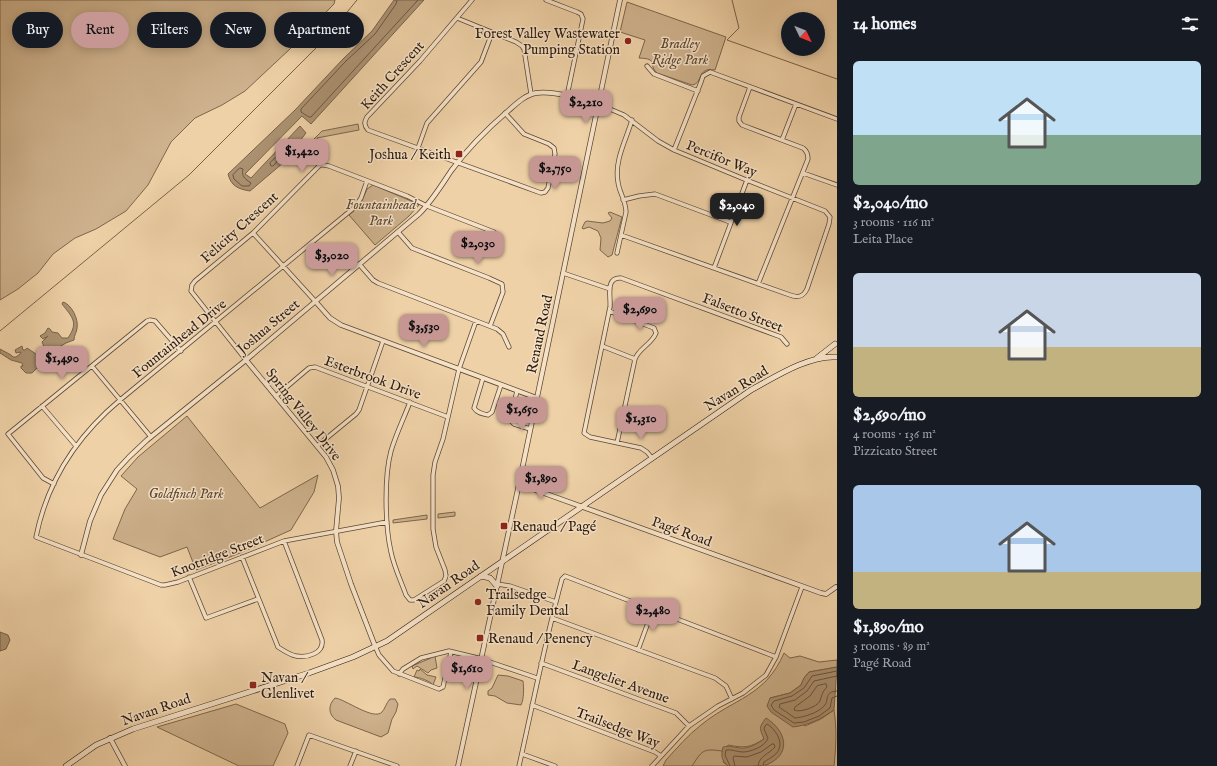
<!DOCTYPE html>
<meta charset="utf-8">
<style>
:root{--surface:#171b24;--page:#20242c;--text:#f1f3f6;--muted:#9ea1a6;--accent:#c59692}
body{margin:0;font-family:"IM FELL English",serif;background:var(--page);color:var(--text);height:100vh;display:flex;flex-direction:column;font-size:15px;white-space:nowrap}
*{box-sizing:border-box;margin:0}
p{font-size:13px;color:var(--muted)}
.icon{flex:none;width:22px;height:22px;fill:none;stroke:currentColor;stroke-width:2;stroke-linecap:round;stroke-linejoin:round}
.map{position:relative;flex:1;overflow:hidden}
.drawer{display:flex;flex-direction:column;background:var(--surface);width:380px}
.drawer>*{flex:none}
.guide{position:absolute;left:12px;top:12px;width:380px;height:36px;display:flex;gap:8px}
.needle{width:26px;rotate:133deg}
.fabs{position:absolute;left:781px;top:12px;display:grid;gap:8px}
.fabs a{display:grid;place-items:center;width:44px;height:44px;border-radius:50%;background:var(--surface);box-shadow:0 2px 10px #0003;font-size:20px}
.price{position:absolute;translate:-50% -34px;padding:0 9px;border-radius:8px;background:var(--accent);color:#111;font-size:13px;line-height:26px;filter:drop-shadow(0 1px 2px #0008)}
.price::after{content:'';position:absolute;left:50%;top:24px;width:12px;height:9px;margin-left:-6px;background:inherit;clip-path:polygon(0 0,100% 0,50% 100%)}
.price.on{background:#222;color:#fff}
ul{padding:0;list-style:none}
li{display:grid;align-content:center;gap:8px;height:212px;padding:0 16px}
li span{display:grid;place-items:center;height:124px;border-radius:6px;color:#555}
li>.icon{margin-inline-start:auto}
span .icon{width:72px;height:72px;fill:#fffc;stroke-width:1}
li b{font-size:17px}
h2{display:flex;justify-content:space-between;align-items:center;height:48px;padding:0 16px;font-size:17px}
.pill{padding:0 14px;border-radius:18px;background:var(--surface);box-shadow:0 2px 10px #0003;font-size:14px;line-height:36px}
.pill.on{background:var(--accent);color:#111}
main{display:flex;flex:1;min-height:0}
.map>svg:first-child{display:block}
.green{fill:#ceb28d;stroke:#7c664c}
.water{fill:#ac9272;stroke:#786249}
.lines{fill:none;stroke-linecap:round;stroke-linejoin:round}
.shore{stroke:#6c563f;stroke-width:1}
.stream{stroke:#786249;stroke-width:1}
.minor-casing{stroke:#5c4733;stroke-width:5}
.tertiary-casing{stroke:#5c4733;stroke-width:5.5}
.secondary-casing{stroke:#2b190c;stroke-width:6}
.minor{stroke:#f5e1c6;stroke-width:3.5}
.tertiary{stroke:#f5e1c6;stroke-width:4}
.secondary{stroke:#f5e1c6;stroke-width:5}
.poi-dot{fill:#8f2418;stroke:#f5e1c6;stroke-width:1.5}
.labels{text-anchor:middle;stroke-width:3;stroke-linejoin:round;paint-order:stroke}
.poi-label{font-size:14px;fill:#2b190c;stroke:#f5e1c6;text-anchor:start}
.park-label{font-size:14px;font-style:italic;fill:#5c4733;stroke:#f5e1c6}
.street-label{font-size:14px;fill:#2b190c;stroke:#f5e1c6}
</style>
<main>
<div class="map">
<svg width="837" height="766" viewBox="0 0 837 766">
<rect width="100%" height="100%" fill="#efd1a7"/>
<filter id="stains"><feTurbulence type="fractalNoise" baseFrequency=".005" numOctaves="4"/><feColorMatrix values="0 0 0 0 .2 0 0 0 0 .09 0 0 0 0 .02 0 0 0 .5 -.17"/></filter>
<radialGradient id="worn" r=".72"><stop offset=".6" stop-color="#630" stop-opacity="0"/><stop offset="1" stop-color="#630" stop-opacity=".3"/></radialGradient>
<!-- green -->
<path class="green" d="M0,0H335L334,4L291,48L245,91L222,105L195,118L171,142L148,185L126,211L96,229L75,238L53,254L38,273L18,289L0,300Z
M627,2L726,37L715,70C696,67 704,83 692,85L657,73C647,63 659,59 639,58L645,40L620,32Z
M358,124L359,130L317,138L322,159L317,161L312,144H309L322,131Z
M373,185L416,203L419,205L409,216L375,245L349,215L360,205L367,189Z
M610,212L622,217L613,251L612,255L608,257L600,250L601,238L598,231L589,227L583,229L582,228L585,222L587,221L603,223L610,221L612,218L608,213Z
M187,416L260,508L318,475L314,492L291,530L240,553L196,570L187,547L160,557L113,539L125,509L137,489L121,476L138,457Z
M455,512V516L438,518V514Z
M427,515V519L393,523V520Z
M784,653L790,658L800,656L819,662L837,660V667L809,672L804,678L801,685L790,693L770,698L805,726L821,719L834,710C837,729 836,747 834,766H765L777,758L764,739C750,748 744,748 728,745L723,762L728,766H663L666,760C677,748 688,735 701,725C734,698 765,697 784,653Z
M432,656H435L437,668L431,670L428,673L417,666L413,669L412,666L431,658Z
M420,669L427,675L436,677L433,685C430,681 419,677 414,677L417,670L419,671Z
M498,675L508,676L523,681C524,688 524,699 521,705L507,703L495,696L488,695V691L492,688Z
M335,698C345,699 374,721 382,712C385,709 386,703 390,699H395L398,704L396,712L392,719L388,733L381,737L336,720C328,714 328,705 335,698Z
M236,704L285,724L288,733L273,766H239L157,727Z"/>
<!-- water -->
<path class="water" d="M394,0H424L311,124L302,116L245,174L251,178L300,126L306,133L283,163L250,191C238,189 231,186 228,174L295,110L343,59L372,31Z
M63,302C71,304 79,319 77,328C77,332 74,335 74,340L66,343L54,350L52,361L49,365L38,367L32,373H26L21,368V366H23L22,363L11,360L0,353V349L11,355L13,357H16L20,354L21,352L16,353L15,350L22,346L23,350H25L27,348L36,354L43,351L45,349L42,342L48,336L43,339L40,336L45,333L48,328L50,329L52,332L58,333L62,338H68C79,322 72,317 62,304Z
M0,632L8,635L10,640L6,649L0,651Z
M837,667L834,710C821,719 809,725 793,727L771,712L767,706L770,698L790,693L801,685L804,678L809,672Z
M766,718C787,731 792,755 766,765C759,766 736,766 728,766C721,760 721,755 723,747C730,745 736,748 743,748C750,748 758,743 764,739C760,729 758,728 766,718Z"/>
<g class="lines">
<!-- shore -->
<path class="shore" d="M397,0L396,4L375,34L346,61L301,109V112L309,117H311L418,0
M283,151L284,154L273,166H271L270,163Z
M240,168L243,169C241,176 245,179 251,183L249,186H242L234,179L233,175Z
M837,671L812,676L804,688L792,696L774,701L771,705L774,710L794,723L804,722L819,716L830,708L832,698L837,696
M837,676L814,681L807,691L795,700L780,704L779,707L795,718C804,717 818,713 824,706C830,700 823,692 837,691
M826,684L827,687C822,692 822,695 820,701C817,707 800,713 794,710L795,707L810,696L817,686Z
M730,766L725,755L726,750C732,749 737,752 743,752C751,752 766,746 768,738L764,729L765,726L767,724C774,728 783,740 779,749C777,755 770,758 764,762L763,766
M735,766L733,758L734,756L747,757L761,752L772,744H774L775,747C769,754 759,756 758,766"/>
<!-- stream -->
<path class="stream" d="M732,0L739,28L727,40L837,79
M0,331L189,175L325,39L357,0
M692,766C702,751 702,748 722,751"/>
<defs>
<path id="minor" d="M472,0L420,61L367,117C364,122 364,125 368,130L541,193L545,192L548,188L555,154L554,148L549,144L524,134L505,113
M546,0L577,12L581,14L583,19L567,96
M457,18L516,42L522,46L524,49L531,94
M647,66L654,74L698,91
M750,87L739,117V121L742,125L803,148C807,151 808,154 808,159L758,284
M598,104L624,115L658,141L674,150L744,179L825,211L830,217L829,224L807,289C803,297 798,298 790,295L621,235
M782,140L796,104
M418,148L427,123L481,62L492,33
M674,150L701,82L703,76L710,72L837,119
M803,173L837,185
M367,181L361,198L355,207L120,400C77,436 47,482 36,537L161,585H165L178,582L284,541L387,522
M623,200L639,196L655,194L730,222
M398,232L412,248L489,278L502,284L503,292L490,326
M253,233L315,301
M617,253L626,212C626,201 619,192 618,182C614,161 626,140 632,120
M359,264L373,280L378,283L497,329L503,334L509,347
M714,268L747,180
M563,273L610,289
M609,311L654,328L656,333C652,344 639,348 635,359L617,443
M602,346L635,359
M246,360L191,291L192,285L195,281L253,233L320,165H324L329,166L407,196L427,206L494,232L499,237L500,245
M92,366L151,437
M483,378L474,408C477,413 483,414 488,415L492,412L501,385
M517,391L510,420L514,424L530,429
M276,396L309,368L315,367L448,417
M410,402C404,418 396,434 391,451C384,477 385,526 391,552C394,567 401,581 406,595L410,600H414L444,581L446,576L445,570L436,547L433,529V475L435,462L443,439L459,369L476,321
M42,406L76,446
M317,446L356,414L359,410L383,341
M652,458L647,452L641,448L590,437L584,433L610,307C611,296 605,277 621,278L781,337L787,344
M54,484L43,478L8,434L147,321L150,320L155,321L181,351
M242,557L278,647C284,651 290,655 296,656C308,658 324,653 322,640L284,541
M189,577L206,618L258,599
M497,584L510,586L556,602
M552,618L715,678L726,686L732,699
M375,646L379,655L393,671L439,689L443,687L451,652
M638,650L653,609
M541,663L676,713L689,726
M399,674L403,669L421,658L449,651L478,658L537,678
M532,705L655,752L661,756
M522,754L555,766
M297,766L309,735L397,766
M350,766L356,751
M519,766C533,704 545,641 562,579L565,576L776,657
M652,766L689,726L718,706L743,693L766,675L776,657L802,587"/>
<path id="tertiary" d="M315,301L330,318L341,325L537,398
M246,360L326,457L333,470L338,486L339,498L336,531L337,542L351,584L375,646
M519,484L821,593L826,594L836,587
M81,555L90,521L101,495L117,470L129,457L147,440L246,360L419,214C432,201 441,186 451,171C468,148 487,129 508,111C516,104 525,95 536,93C551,90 583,99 598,104
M110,738L125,766
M458,766L519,484L620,0"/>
<path id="secondary" d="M817,358L835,344
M481,576L490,578L497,586
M66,766L96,745L133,729L309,673L353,657L387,641L751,390C775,377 809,355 836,357"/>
</defs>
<!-- minor casing -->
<use href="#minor" class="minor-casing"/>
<!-- tertiary casing -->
<use href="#tertiary" class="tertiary-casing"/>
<!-- secondary casing -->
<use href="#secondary" class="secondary-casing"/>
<!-- minor -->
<use href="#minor" class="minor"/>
<!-- tertiary -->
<use href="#tertiary" class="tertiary"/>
<!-- secondary -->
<use href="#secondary" class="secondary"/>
</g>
<!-- markers -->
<g class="poi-dot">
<circle cx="628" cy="41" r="4"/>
<rect x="455" y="150" width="8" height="8" rx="2"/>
<rect x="500" y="522" width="8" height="8" rx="2"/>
<circle cx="478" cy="602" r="4"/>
<rect x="476" y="634" width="8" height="8" rx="2"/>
<rect x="249" y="681" width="8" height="8" rx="2"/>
</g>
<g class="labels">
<!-- poi labels -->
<g class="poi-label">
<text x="620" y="38" text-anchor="end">Forest Valley Wastewater<tspan x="620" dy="16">Pumping Station</tspan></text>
<text x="451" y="159" text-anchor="end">Joshua / Keith</text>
<text x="512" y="531">Renaud / Pagé</text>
<text x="486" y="599">Trailsedge<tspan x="486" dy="16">Family Dental</tspan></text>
<text x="488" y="643">Renaud / Penency</text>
<text x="261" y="682">Navan /<tspan x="261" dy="16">Glenlivet</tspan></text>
</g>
<!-- park labels -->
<g class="park-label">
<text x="680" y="48">Bradley<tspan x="680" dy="16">Ridge Park</tspan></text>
<text x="381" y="209">Fountainhead<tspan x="381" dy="16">Park</tspan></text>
<text x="186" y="498">Goldfinch Park</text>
</g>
<!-- street labels -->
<g class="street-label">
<text transform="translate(392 75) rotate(-48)" y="5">Keith Crescent</text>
<text transform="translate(722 158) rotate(22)" y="5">Percifor Way</text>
<text transform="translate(239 227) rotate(-42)" y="5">Felicity Crescent</text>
<text transform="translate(743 312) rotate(21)" y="5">Falsetto Street</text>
<text transform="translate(268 326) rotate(-40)" y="5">Joshua Street</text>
<text transform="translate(539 334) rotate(-78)" y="5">Renaud Road</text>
<text transform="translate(179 338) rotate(-39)" y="5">Fountainhead Drive</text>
<text transform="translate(373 377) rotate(20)" y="5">Esterbrook Drive</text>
<text transform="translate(736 388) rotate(-32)" y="5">Navan Road</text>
<text transform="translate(304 414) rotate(52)" y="5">Spring Valley Drive</text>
<text transform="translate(682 531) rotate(20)" y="5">Pagé Road</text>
<text transform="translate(217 555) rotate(-21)" y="5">Knotridge Street</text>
<text transform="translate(448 584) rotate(-35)" y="5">Navan Road</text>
<text transform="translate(621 681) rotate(20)" y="5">Langelier Avenue</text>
<text transform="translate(156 709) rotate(-19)" y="5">Navan Road</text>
<text transform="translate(618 727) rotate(21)" y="5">Trailsedge Way</text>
</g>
</g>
<rect width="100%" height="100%" filter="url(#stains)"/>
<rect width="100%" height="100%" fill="url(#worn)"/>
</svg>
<div class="fabs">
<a><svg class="needle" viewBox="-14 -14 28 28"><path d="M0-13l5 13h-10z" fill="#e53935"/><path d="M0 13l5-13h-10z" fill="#9ea1a6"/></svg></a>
</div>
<b class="price" style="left:586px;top:124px">$2,210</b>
<b class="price" style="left:302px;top:173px">$1,420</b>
<b class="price" style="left:555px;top:190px">$2,750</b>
<b class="price on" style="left:737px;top:227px">$2,040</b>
<b class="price" style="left:478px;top:265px">$2,030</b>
<b class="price" style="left:332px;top:277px">$3,020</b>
<b class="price" style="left:640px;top:331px">$2,690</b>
<b class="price" style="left:424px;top:348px">$3,530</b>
<b class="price" style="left:62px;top:380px">$1,490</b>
<b class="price" style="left:522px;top:431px">$1,650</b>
<b class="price" style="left:641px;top:440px">$1,310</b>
<b class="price" style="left:541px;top:500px">$1,890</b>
<b class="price" style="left:653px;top:632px">$2,480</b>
<b class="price" style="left:467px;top:690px">$1,610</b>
<div class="guide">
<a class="pill">Buy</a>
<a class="pill on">Rent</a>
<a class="pill">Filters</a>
<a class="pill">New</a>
<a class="pill">Apartment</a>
</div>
</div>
<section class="drawer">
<h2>14 homes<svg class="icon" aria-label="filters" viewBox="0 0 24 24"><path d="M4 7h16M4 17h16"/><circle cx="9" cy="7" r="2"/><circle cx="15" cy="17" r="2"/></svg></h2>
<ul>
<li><span style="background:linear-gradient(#bfe0f5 60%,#7fa58c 0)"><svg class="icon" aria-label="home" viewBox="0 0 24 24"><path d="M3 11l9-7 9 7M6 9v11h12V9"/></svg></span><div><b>$2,040/mo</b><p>3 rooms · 116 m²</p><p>Leita Place</p></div></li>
<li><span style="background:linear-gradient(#c9d6e8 60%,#c2b280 0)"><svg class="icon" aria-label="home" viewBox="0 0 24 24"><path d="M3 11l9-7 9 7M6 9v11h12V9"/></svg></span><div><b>$2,690/mo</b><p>4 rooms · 136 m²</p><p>Pizzicato Street</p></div></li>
<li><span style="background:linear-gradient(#a9c7e8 70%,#c2b280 0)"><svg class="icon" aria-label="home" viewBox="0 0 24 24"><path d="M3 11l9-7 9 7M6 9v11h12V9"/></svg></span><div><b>$1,890/mo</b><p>3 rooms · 89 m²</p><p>Pagé Road</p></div></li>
</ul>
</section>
</main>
